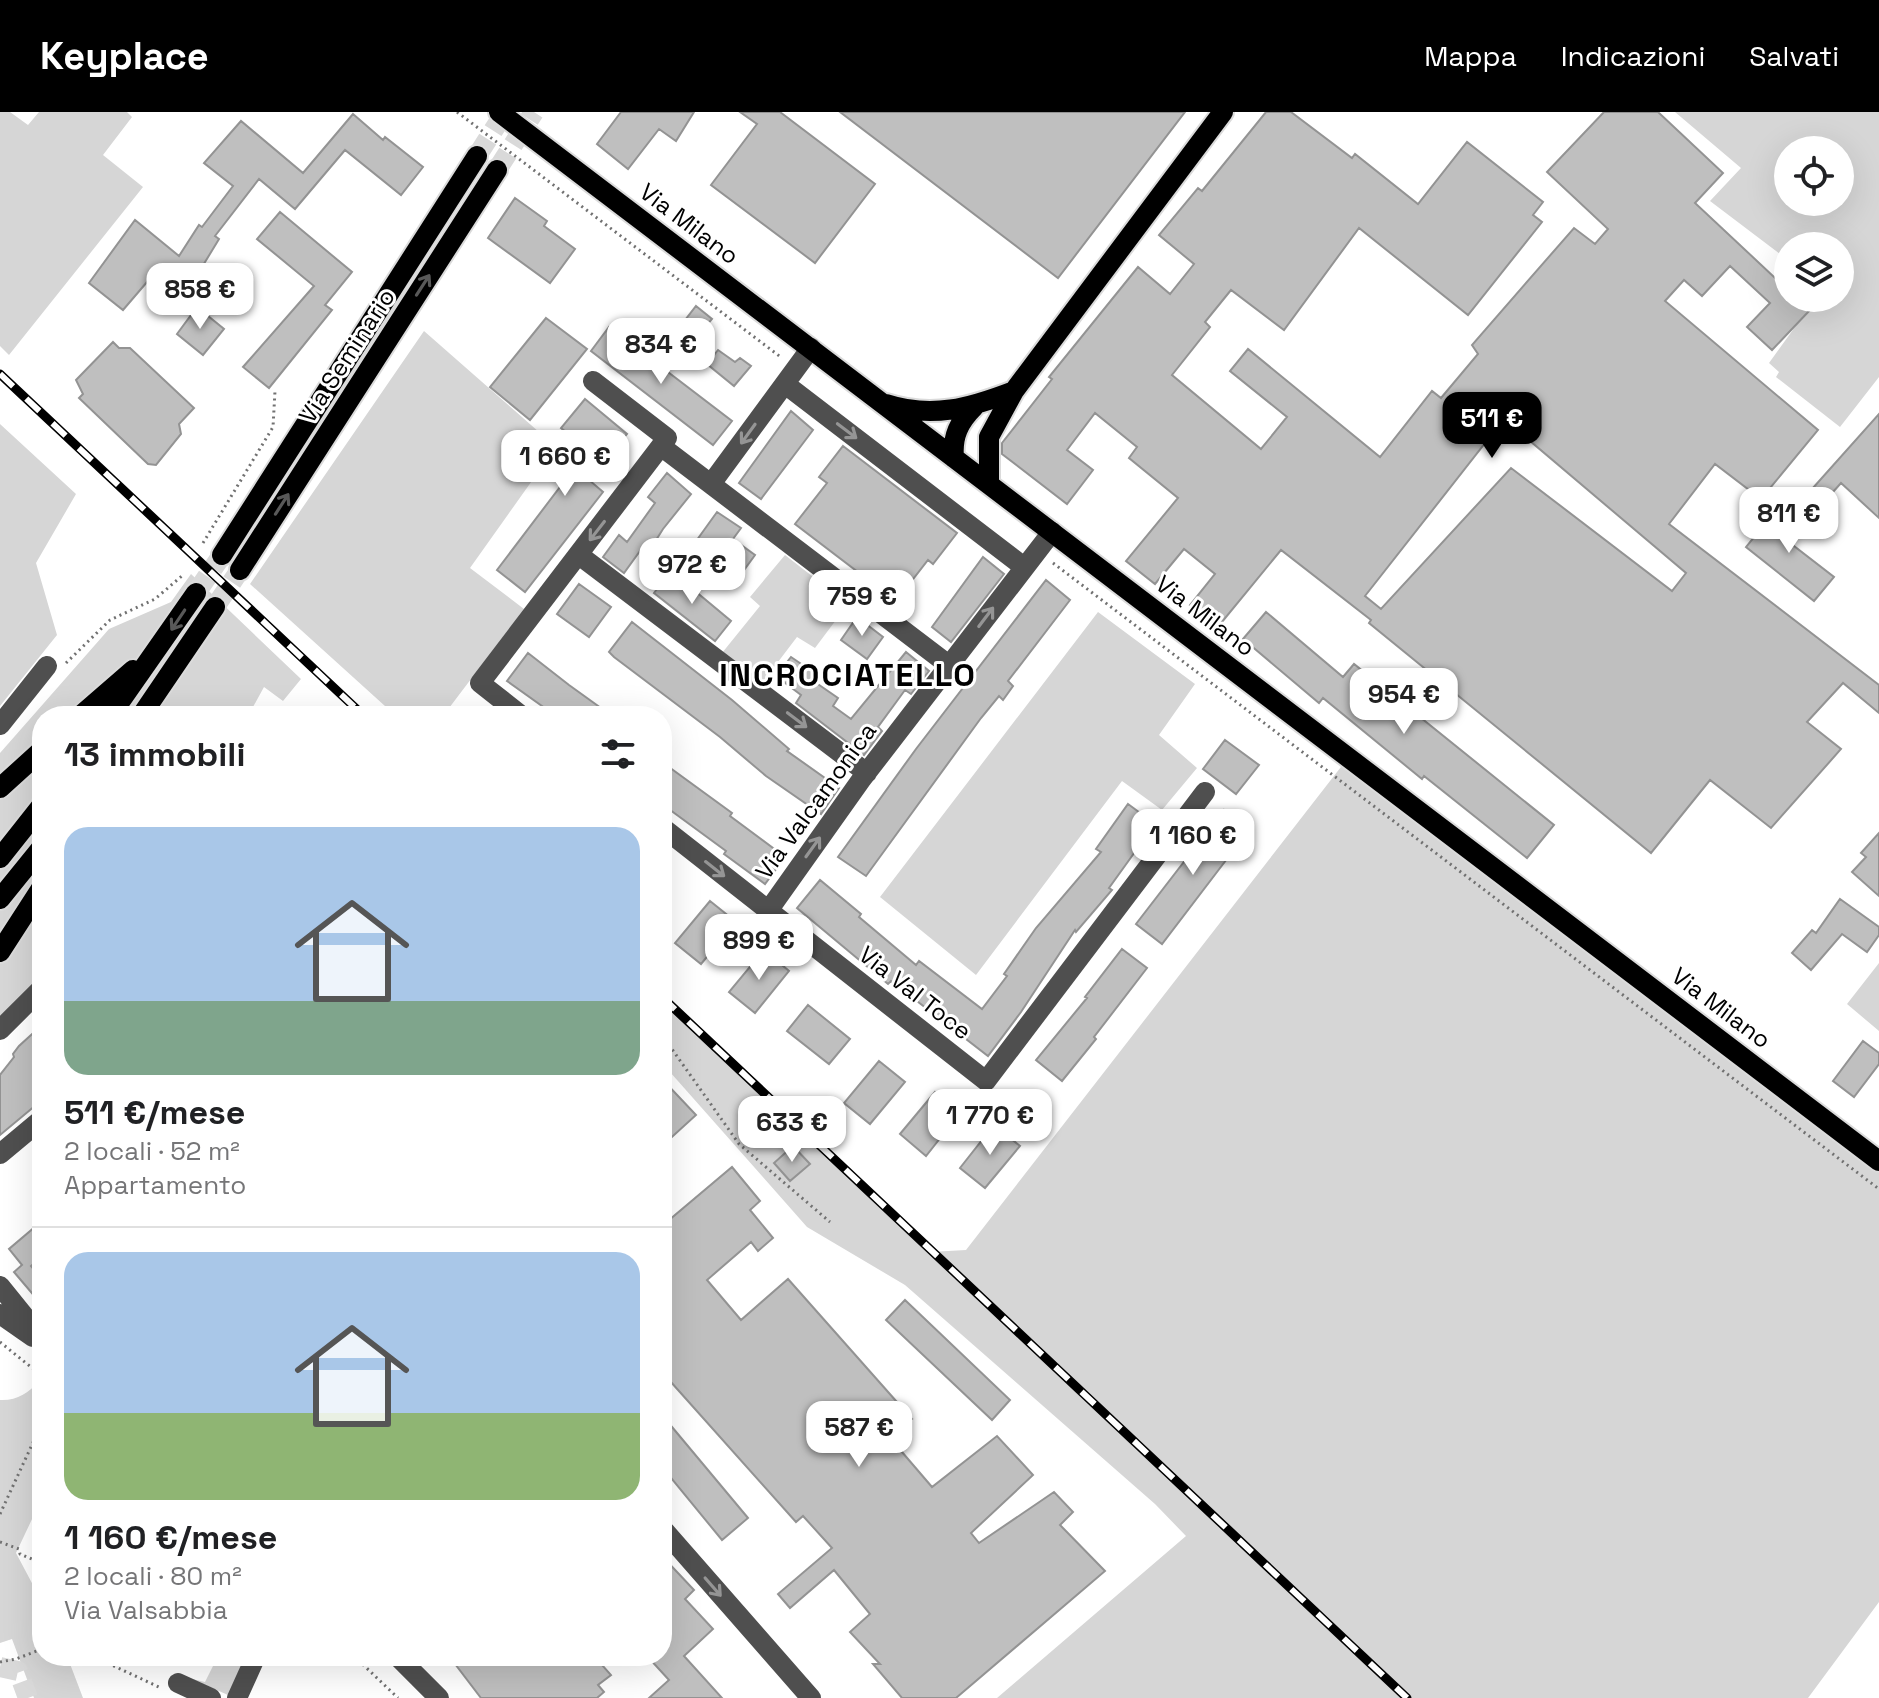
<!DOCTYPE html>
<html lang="it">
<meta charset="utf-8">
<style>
:root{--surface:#fff;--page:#f2f2f2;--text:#202124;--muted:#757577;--line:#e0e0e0;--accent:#000}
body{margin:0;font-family:"Space Grotesk",sans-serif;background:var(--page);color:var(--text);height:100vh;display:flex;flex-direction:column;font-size:30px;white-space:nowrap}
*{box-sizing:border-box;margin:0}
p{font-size:26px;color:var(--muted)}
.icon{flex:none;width:44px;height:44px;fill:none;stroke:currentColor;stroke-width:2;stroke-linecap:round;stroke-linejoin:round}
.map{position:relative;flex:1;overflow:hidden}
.side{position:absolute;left:32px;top:594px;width:640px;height:960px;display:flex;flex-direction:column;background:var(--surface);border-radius:32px;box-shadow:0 8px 32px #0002}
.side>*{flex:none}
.controls{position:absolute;left:1774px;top:24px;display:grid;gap:16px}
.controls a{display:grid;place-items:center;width:80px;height:80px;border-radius:50%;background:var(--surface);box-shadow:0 8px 32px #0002;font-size:40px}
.price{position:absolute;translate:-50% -68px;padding:0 18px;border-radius:16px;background:#fff;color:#222;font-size:26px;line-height:52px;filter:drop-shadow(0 2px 4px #0008)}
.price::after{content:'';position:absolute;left:50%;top:48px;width:24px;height:18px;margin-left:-12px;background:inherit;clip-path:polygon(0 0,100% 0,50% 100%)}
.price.active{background:var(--accent);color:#fff}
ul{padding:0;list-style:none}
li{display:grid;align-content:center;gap:16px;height:424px;padding:0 32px}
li+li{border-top:2px solid var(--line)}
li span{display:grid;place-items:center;height:248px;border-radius:24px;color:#555}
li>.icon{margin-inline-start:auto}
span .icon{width:144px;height:144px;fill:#fffc;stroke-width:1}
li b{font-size:34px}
h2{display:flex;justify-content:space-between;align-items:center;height:96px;padding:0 32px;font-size:34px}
header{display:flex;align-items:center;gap:48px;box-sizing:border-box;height:112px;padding:0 40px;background:var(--accent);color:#fff}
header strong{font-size:38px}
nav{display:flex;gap:44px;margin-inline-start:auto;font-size:28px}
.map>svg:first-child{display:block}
.green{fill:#d6d6d6;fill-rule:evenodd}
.building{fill:#bfbfbf;stroke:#939393;stroke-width:2;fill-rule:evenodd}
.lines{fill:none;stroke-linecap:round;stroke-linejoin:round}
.minor-tunnel{stroke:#d9d9d9;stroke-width:20;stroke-dasharray:20 10;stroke-linecap:butt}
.major-tunnel{stroke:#d9d9d9;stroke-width:20;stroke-dasharray:20 10;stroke-linecap:butt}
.major-casing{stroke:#dbdbdb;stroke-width:24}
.path{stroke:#717171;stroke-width:3;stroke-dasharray:2 4;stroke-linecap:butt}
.minor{stroke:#4f4f4f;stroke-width:20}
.major{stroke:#000;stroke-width:20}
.rail-casing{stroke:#000;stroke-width:9}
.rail{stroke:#fff;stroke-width:6;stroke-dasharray:18;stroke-linecap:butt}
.oneway{stroke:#595959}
.oneway2{stroke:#959595}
.labels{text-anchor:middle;stroke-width:6;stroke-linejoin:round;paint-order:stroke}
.street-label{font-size:24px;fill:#000;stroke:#fff}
.district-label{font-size:32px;font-weight:bold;letter-spacing:2px;fill:#000;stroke:#fff}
</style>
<header>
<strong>Keyplace</strong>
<nav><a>Mappa</a><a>Indicazioni</a><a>Salvati</a></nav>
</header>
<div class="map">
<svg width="1879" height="1586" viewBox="0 0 1879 1586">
<rect width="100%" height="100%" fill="#fff"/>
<!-- green -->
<path class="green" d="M0,0H10L28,13L39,0H127L132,5L103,43L143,75L9,243L0,234Z
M1675,0H1879V265L1840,315L1776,265L1779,260L1769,251L1816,186H1840V134H1788V148L1710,89L1741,56ZM1788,38H1840V90H1788Z
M424,219L556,335L470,456L524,497L443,604H396L250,472Z
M0,312L76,382L36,451L57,523L0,594Z
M785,443L848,492L815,536L797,525L762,571L722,541L760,494L750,485Z
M191,462L301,567L283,589L264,575L248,604H42V872L0,916V641L109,517L171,490Z
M1098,500L1195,572L1159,623L1197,656L1162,698L1122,669L976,863L880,785Z
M1351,642L1879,1041V1490L1808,1586H997L1186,1424L1155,1392L905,1173L807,1115L662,951V886L930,1140L966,1138Z
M1879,851V919L1847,892Z
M39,1269L42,1272V1386L16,1441L42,1490V1544H67L83,1586H34L12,1527L0,1531V1288C16,1289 29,1281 39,1269Z
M218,1544H246L228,1583L192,1567L205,1570Z"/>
<!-- building -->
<path class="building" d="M621,0H694L676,29L659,17L628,57L597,32Z
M740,0H780L875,72L815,151L711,73L757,12Z
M840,0H1185L1058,166Z
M1266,0H1291L1352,46L1355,42L1418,92L1467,30L1543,90L1533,103L1542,110L1468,203L1359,116L1284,218L1231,178L1205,210L1210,215L1172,263L1261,337L1287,305L1230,259L1248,237L1380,345L1432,279L1441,286L1478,242L1472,233L1574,116L1595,132L1608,117L1547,60L1604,0H1658L1723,61L1695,91L1788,178V186H1797L1810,198L1772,238L1747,215L1770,191L1730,154L1702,184L1684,168L1665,189L1818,318L1761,387L1715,352L1669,412L1879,573V601L1843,571L1807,610L1841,637L1771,716L1710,668L1651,741L1369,511L1371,508L1281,438L1217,516L1190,493L1215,462L1184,437L1155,472L1126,449L1178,386L1129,346L1137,335L1095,301L1067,338L1093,358L1067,392L1002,342V331L1052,267L1049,265L1138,155L1170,182L1194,152L1159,123L1198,76L1202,79ZM1504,307L1686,461L1672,479L1511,356L1381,497L1365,484Z
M353,2L383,28L385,25L423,55L401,83L345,38L295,97L259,67L215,124L219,127L199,160L209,168L191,193L153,163L123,198L89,171L135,108L179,144L199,113L202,115L233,74L204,51L241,9L303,61Z
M515,86L547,109L544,114L575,137L550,171L488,126Z
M280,100L352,160L325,193L332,198L269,276L243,255L314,174L257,127Z
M696,194L712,207L690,233L675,221Z
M197,195L224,217L203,243L177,222Z
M546,206L587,237L530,308L490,275Z
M609,215L732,309L713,333L591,239Z
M113,230L119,236H130L194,296L179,312L181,322L156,353L148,352L79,286L83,282L76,268Z
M718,238L735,250L740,246L751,254L734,274L707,252Z
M585,287L627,322L589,368L603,380L525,480L497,458L588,338L561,316Z
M791,299L813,318L761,387L739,371Z
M1879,302V406L1841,371L1817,398L1804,386Z
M843,334L957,421L933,452L928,448L896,489L795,412L827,371L819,365Z
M667,361L691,382L663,417L646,444L640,439L624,461L603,445L619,423L627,430L655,391L648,385Z
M1780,393L1800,409L1785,427L1834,465L1814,489L1746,435Z
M717,400L741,416L733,427L755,443L739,465L694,432Z
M983,445L1004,462L951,530L932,515Z
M671,459L731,509L715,529L654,481Z
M1046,468L1070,488L1008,569L1013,574L1003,588L999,584L981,606L866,764L838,745L916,637Z
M579,472L611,495L589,525L557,502Z
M1266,500L1343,565L1354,552L1554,713L1527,746L1424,664L1422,667L1323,586L1319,591L1243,527Z
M857,505L883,525L867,547L841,528Z
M632,510L732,588L789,637L787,639L839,676L821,702L766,664L720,625L614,545L609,540Z
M906,540L929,559L911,582L905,578L878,615L882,619L864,643L796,591L801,583L776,564L791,545L816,562L812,568L838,586L833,594L851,607Z
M528,541L569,573L612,604H556L507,569Z
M1225,628L1259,653L1236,682L1203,657Z
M662,650L732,701L730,704L785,745L765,772L724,742L726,739L662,692Z
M1128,692L1155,712L1109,776L1112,778L1076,820L1075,818L1021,900L988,944L891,869L888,872L797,796L820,768L861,802L859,805L916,853L919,849L982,897L1007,864L1004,862L1036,816L1101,740L1096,737Z
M1224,698L1249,718L1162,832L1136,812Z
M1879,721V784L1852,760L1866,745L1861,741Z
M1840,787L1879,815V823L1867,840L1842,822L1811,858L1792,841L1812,818L1816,821Z
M710,789L736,810L701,852L675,831Z
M1122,837L1147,856L1094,925L1096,927L1062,969L1036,948L1087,886L1085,885Z
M764,838L789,859L755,901L729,880Z
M808,893L850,927L829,952L787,919Z
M42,913V988L0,1023V963L14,945L13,942L19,934Z
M1863,929L1879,941V952L1854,985L1833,969Z
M879,949L905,970L870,1012L844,991Z
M662,967L696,1003L662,1034Z
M935,980L960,1001L926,1044L900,1022Z
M994,1013L1020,1034L985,1076L960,1056Z
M793,1034L810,1052L790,1069L774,1051Z
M732,1055L760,1089L750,1098L773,1126L758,1139L751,1130L707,1168L741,1208L788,1167L912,1307L890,1326L932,1375L997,1324L1033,1363L971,1421L979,1431L1054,1380L1073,1400L1060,1413L1105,1459L956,1586H902L873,1552H880L850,1520L870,1502L834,1458L790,1496L778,1482L832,1436L803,1404L796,1410L662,1260V1114Z
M42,1109V1144L31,1154L42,1167V1193L14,1160L22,1153L9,1137Z
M905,1188L1010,1288L992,1308L886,1208Z
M662,1303L748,1406L722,1428L662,1355Z
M662,1444L694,1478L685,1487L713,1517L684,1544L722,1586H649L669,1568L647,1544H662Z
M449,1544H594L611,1563L598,1573L604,1580L597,1586H481Z"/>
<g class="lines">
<!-- minor-tunnel -->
<path class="minor-tunnel" d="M0,1555L18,1559L28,1586"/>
<!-- major-tunnel -->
<path class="major-tunnel" d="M477,44L505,0
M497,58L534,0
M196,481L222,443
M215,495L240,458"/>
<defs>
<path id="major" d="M499,0L1879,1049
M886,292C932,307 970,296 1014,279
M954,346C952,324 959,310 974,295
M989,372V325L1014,279L1223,0
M222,443L477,44
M240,458L497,58
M80,604L133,558
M110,604L196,481
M141,604L215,495
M0,676L42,638
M0,746L42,693
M0,787L42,735
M0,840L42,775"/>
</defs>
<!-- major casing -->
<use href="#major" class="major-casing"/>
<!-- path -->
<path class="path" d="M457,0L782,246
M203,431L273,315L275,279
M1053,451L1879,1077
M66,551L110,508L155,487L183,463
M662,923L739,1032L830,1110
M0,1230L42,1264
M0,1402L42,1311
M0,1430L19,1437L20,1442L39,1450
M99,1544L101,1548L161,1576
M354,1544L398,1586
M0,1550L16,1547L42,1537"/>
<!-- minor -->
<path class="minor" d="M785,272L1024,455
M662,335L950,554
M711,372L811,236
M579,443L867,661
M522,604L480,571L667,326L593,269
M0,613L47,554
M662,715L986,969L1205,680
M768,799L861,668L1052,420
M0,918L42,876
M0,1042L42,1007
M0,1174L42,1226
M0,1202L33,1225
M662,1416L811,1586
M397,1544L439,1586
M178,1571L211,1586
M237,1586L256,1544"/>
<!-- major -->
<use href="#major" class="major"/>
<defs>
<path id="rail" d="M0,262L364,604
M662,885L1407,1586"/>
</defs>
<!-- rail casing -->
<use href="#rail" class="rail-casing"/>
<!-- rail -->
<use href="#rail" class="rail"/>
</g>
<!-- one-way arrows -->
<defs><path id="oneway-shaft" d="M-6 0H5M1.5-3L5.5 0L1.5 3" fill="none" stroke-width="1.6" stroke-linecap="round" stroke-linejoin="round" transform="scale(2)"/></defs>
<g class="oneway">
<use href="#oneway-shaft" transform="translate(423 173) rotate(-57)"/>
<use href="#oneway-shaft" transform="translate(282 392) rotate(-57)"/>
<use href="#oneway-shaft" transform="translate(178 508) rotate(124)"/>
</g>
<g class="oneway2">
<use href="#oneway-shaft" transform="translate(847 319) rotate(37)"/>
<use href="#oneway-shaft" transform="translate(748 322) rotate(126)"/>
<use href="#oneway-shaft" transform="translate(597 419) rotate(128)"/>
<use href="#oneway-shaft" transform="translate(986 505) rotate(-53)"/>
<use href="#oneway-shaft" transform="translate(797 608) rotate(37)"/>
<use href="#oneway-shaft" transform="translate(813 735) rotate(-54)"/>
<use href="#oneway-shaft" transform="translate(715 757) rotate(38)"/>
<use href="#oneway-shaft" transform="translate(713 1475) rotate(49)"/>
</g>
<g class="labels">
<!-- street labels -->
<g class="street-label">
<text transform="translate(689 112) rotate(37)" y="8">Via Milano</text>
<text transform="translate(347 244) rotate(-57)" y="8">Via Seminario</text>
<text transform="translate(1205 504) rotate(37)" y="8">Via Milano</text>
<text transform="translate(816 689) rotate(-54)" y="8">Via Valcamonica</text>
<text transform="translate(915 881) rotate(38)" y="8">Via Val Toce</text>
<text transform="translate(1721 896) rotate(37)" y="8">Via Milano</text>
</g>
<!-- district labels -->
<g class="district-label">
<text x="848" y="574">INCROCIATELLO</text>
</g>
</g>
</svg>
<div class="controls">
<a><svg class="icon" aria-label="locate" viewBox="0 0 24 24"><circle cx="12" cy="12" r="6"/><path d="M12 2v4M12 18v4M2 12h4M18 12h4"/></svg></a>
<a><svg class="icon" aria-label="layers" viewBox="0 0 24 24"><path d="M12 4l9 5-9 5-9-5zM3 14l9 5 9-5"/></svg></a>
</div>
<b class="price" style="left:200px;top:219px">858 €</b>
<b class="price" style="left:661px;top:274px">834 €</b>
<b class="price active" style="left:1492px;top:348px">511 €</b>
<b class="price" style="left:565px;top:386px">1 660 €</b>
<b class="price" style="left:1789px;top:443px">811 €</b>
<b class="price" style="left:692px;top:494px">972 €</b>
<b class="price" style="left:862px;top:526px">759 €</b>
<b class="price" style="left:1404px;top:624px">954 €</b>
<b class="price" style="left:1193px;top:765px">1 160 €</b>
<b class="price" style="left:759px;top:870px">899 €</b>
<b class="price" style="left:990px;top:1045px">1 770 €</b>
<b class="price" style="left:792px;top:1052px">633 €</b>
<b class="price" style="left:859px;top:1357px">587 €</b>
<section class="side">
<h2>13 immobili<svg class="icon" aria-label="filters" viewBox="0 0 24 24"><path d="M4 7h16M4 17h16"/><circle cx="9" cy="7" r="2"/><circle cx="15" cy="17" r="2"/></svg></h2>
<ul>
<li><span style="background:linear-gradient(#a9c7e8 70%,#7fa58c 0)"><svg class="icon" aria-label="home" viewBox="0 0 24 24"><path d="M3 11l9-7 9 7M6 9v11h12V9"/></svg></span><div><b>511 €/mese</b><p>2 locali · 52 m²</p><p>Appartamento</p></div></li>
<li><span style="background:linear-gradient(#a9c7e8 65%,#8fb573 0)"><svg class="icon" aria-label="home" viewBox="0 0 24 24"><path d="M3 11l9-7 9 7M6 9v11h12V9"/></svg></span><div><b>1 160 €/mese</b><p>2 locali · 80 m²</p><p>Via Valsabbia</p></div></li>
</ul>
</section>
</div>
